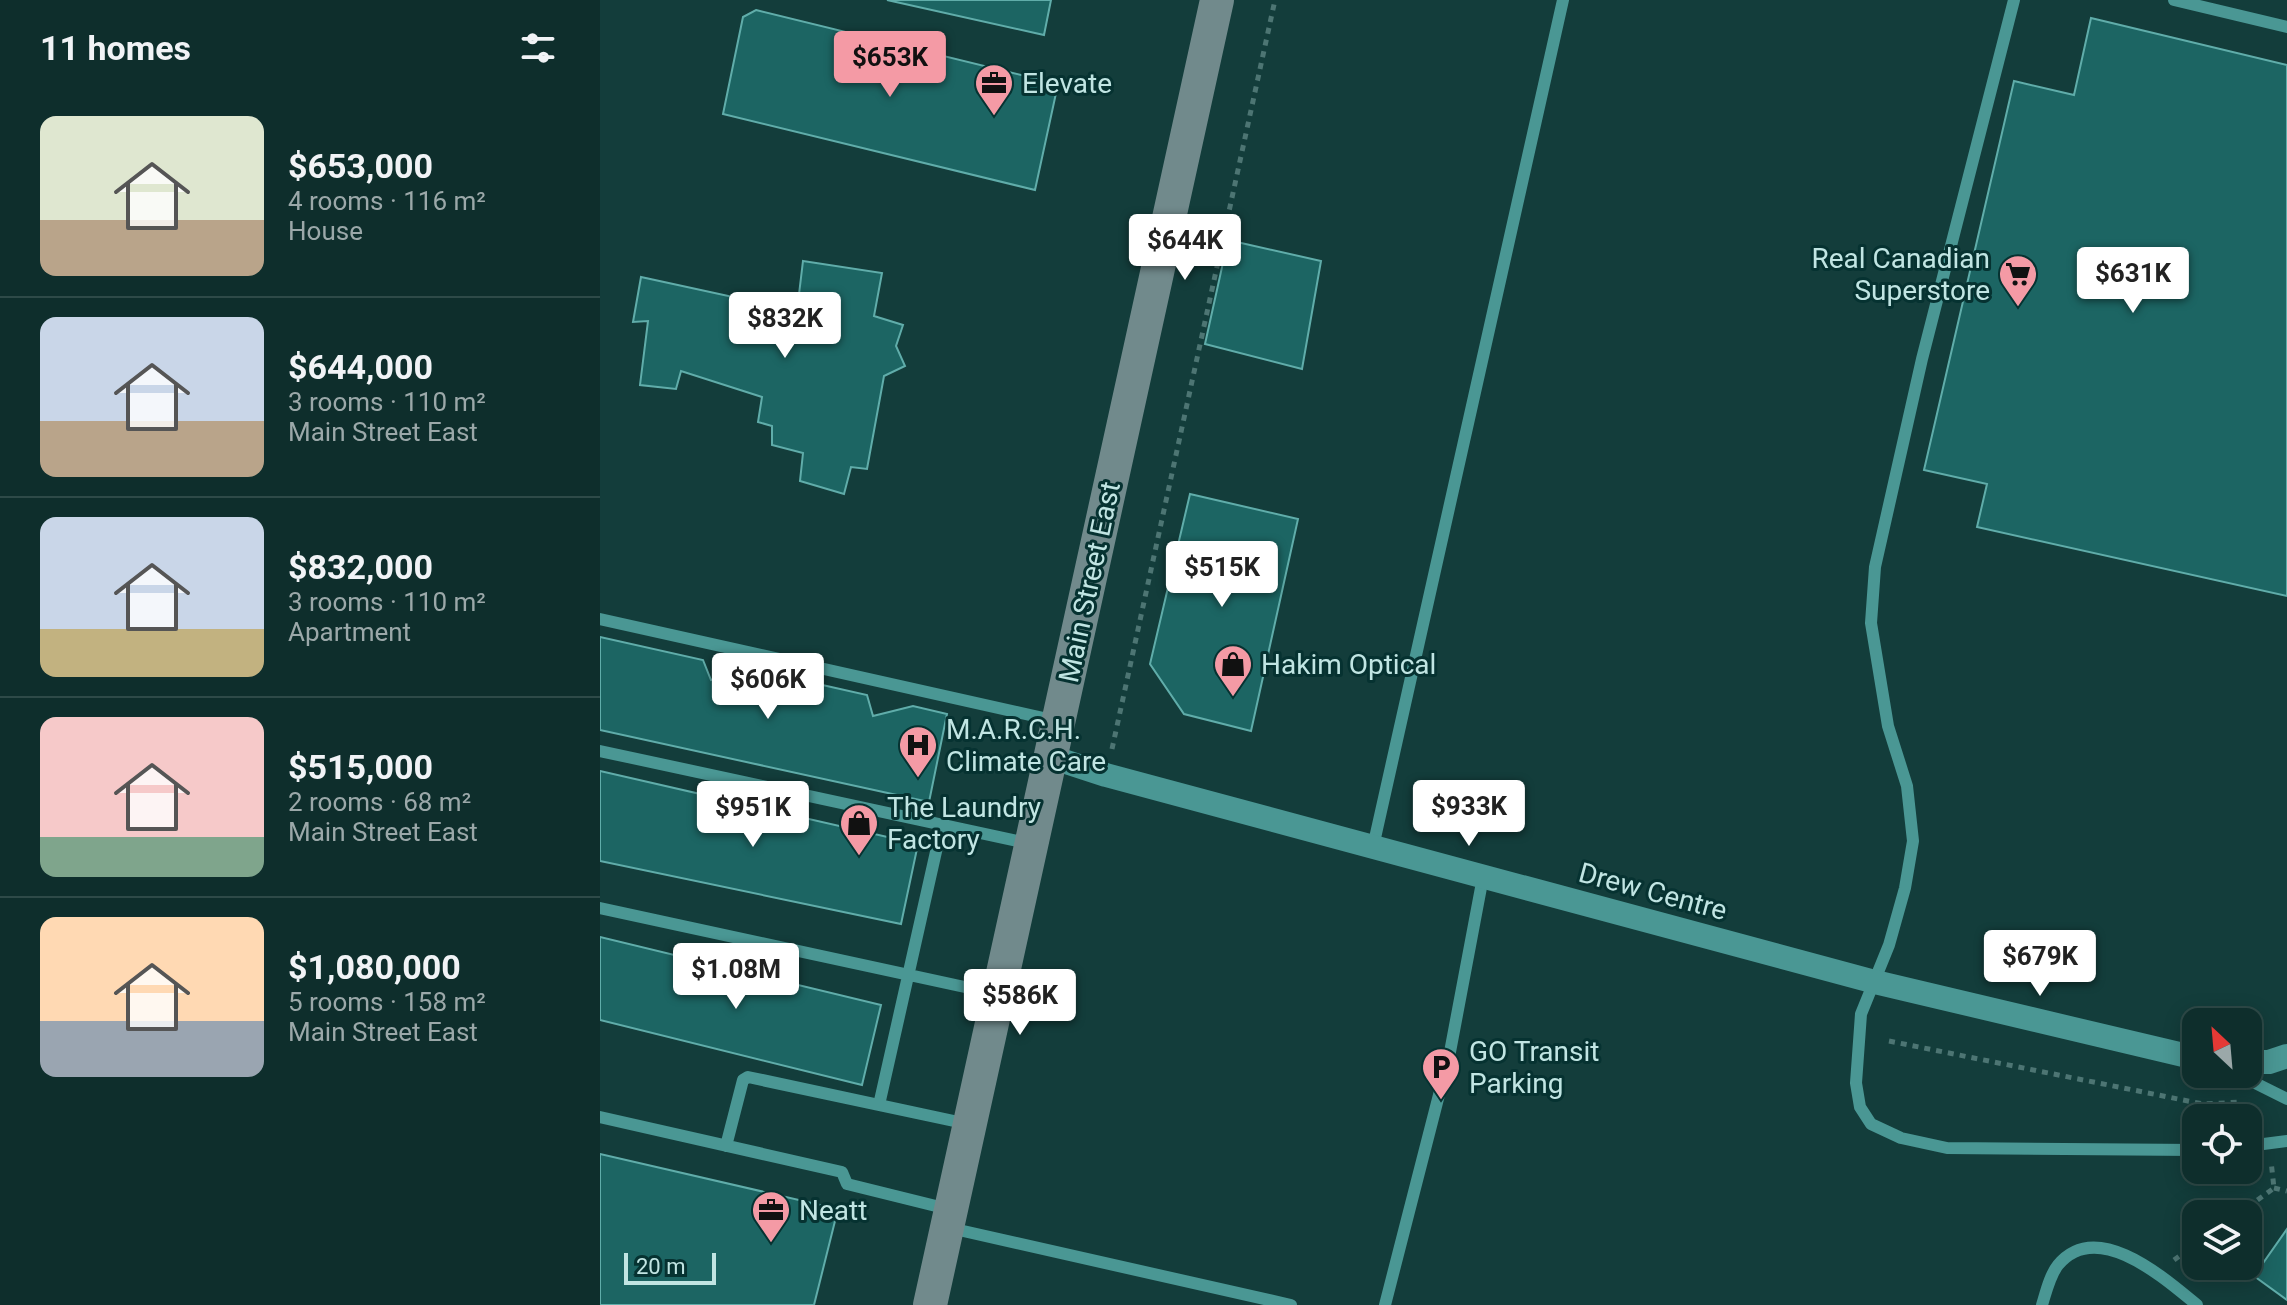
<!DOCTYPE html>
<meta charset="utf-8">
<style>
:root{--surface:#0e2e2c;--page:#1c3a38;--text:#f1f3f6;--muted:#9ba8a9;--line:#2e4a48;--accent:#f49aa5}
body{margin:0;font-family:Roboto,sans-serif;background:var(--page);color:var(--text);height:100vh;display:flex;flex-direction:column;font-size:30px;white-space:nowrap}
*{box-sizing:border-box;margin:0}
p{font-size:26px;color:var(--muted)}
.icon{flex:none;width:44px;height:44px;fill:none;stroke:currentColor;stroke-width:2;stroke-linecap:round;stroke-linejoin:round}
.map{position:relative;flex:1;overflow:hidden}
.details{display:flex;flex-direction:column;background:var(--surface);width:600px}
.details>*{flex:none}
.needle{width:52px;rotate:334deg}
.controls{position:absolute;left:1582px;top:1008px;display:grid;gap:16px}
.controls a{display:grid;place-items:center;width:80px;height:80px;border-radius:16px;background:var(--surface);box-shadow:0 4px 20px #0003,0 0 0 2px var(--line);font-size:40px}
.scale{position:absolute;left:24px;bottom:20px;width:92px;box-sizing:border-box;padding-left:8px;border:4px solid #c1e5e3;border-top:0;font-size:22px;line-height:28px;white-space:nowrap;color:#c1e5e3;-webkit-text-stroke:6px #063231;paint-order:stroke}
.price{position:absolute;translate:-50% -68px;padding:0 18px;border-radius:8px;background:#fff;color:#222;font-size:26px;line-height:52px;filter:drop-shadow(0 2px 4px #0008)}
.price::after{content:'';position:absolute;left:50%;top:48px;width:24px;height:18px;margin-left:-12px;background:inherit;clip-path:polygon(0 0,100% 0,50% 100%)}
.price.on{background:var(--accent);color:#111}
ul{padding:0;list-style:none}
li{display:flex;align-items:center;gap:24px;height:200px;padding:0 40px}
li+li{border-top:2px solid var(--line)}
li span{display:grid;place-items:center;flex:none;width:224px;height:160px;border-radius:16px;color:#555}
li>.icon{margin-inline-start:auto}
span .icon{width:96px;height:96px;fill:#fffc;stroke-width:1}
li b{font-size:34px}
h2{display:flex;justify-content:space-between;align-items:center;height:96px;padding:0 40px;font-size:34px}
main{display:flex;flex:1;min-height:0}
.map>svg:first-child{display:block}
.building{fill:#1c6563;stroke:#60adaa;stroke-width:2}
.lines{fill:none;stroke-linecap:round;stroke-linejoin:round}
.path{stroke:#4d7573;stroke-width:5;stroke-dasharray:6 6;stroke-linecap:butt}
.lane{stroke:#4a9794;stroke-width:12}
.street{stroke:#4a9794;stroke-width:24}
.secondary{stroke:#718a8c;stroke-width:34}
.labels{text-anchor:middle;stroke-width:6;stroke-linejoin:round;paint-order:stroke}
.poi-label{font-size:28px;fill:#c1e5e3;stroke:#063231;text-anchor:start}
.street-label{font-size:28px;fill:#c1e5e3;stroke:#063231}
</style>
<main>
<section class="details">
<h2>11 homes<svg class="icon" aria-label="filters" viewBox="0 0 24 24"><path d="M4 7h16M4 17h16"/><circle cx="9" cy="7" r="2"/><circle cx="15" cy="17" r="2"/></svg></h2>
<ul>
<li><span style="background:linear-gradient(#dfe7d0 65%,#b9a48a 0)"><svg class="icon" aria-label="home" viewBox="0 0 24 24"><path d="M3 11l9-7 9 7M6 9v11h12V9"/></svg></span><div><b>$653,000</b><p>4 rooms · 116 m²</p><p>House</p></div></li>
<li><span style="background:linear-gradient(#c9d6e8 65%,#b9a48a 0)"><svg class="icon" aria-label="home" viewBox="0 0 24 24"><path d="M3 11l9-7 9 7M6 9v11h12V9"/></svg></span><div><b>$644,000</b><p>3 rooms · 110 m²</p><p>Main Street East</p></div></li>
<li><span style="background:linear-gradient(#c9d6e8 70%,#c2b280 0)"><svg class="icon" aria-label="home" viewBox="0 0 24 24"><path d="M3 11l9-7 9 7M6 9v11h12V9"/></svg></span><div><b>$832,000</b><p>3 rooms · 110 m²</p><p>Apartment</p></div></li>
<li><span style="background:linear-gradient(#f6c9c9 75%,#7fa58c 0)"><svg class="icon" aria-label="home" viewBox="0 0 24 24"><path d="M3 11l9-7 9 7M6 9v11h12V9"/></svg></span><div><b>$515,000</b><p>2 rooms · 68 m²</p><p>Main Street East</p></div></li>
<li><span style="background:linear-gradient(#ffd9b3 65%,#9aa5b1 0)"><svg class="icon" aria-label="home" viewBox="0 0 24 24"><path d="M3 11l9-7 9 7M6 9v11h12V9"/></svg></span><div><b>$1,080,000</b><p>5 rooms · 158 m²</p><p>Main Street East</p></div></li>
</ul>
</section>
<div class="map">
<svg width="1687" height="1305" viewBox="0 0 1687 1305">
<rect width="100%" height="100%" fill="#133d3b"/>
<!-- building -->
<path class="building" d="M287,0H451L444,35Z
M156,10L458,84L435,190L123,114L143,17Z
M1491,18L1687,65V596L1377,527L1387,484L1324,470L1414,81L1474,95Z
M628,240L721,261L702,369L605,344Z
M203,261L282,273L274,316L303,325L296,346L305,366L284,376L267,469L251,467L244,494L200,481L203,453L172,445V426L158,422L162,397L81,371L76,389L40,385L48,321L33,322L41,277L197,311Z
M590,494L698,519L651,731L584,714L550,664Z
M0,637L103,660L111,680L147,668L267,695L273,716L313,706L347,714L329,802L0,730Z
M0,771L318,844L301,924L0,861Z
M0,937L281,1005L262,1085L0,1020Z
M0,1154L238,1209L214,1305H0Z
M1687,1229V1300L1654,1276Z"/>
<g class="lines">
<!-- path -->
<path class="path" d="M512,749L675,0
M1289,1041L1603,1104L1642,1102
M1674,1188L1687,1191
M1638,1214L1674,1188L1671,1161
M1574,1260L1596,1244"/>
<!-- lane -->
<path class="lane" d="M1414,0L1322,359L1275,567L1271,623L1288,726L1307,786L1313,841L1305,888L1289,945L1261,1014L1256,1083L1260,1107L1271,1124L1301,1138L1347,1148L1596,1150
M1574,0L1687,27
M0,619L457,721
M0,751L431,844
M773,847L963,0
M0,908L397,994
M1637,1074L1687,1099
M279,1105L342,825
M0,1117L242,1172L247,1184L348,1209
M126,1146L143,1080L148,1077L368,1124
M1648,1146L1687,1141
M350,1228L691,1305
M785,1305L850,1052L883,877
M1442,1305C1446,1292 1450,1275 1458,1265C1497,1218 1564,1278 1597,1305"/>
<!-- street -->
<path class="street" d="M451,757L506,775L1275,982L1596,1058
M1648,1062H1669L1687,1056"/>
<!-- secondary -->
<path class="secondary" d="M330,1305L617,0"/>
</g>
<!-- icons -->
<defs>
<symbol id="office-pin" viewBox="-11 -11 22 30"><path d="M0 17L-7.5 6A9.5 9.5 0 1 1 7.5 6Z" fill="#f49aa5" stroke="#063231"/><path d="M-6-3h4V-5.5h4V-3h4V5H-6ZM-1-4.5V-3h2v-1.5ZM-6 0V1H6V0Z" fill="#111"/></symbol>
<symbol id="supermarket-pin" viewBox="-11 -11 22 30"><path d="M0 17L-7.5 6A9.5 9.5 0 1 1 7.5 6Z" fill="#f49aa5" stroke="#063231"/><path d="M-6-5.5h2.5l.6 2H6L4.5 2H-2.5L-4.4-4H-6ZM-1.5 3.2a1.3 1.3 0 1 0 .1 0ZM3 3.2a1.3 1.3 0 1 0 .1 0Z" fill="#111"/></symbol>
<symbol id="shop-pin" viewBox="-11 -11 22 30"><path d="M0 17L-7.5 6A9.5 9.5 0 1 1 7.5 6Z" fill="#f49aa5" stroke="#063231"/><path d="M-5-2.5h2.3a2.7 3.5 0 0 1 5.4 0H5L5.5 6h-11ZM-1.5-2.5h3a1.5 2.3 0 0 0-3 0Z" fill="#111"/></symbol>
<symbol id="hospital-pin" viewBox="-11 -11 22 30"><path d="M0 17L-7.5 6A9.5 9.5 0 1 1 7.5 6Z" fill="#f49aa5" stroke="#063231"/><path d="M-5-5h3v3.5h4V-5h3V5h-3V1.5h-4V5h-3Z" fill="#111"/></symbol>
<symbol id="parking-pin" viewBox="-11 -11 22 30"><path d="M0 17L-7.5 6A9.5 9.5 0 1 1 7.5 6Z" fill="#f49aa5" stroke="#063231"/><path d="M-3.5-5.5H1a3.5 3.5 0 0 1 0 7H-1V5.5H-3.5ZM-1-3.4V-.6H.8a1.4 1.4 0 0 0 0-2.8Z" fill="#111"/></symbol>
</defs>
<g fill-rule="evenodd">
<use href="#office-pin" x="372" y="61" width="44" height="60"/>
<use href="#supermarket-pin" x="1396" y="252" width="44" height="60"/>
<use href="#shop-pin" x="611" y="642" width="44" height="60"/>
<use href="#hospital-pin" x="296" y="723" width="44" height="60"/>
<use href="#shop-pin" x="237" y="801" width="44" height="60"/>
<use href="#parking-pin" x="819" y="1045" width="44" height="60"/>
<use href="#office-pin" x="149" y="1188" width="44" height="60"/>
</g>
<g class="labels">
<!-- poi labels -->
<g class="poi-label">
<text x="422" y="93">Elevate</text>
<text x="1390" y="268" text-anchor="end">Real Canadian<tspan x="1390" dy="32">Superstore</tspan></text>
<text x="661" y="674">Hakim Optical</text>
<text x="346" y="739">M.A.R.C.H.<tspan x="346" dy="32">Climate Care</tspan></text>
<text x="287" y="817">The Laundry<tspan x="287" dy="32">Factory</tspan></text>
<text x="869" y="1061">GO Transit<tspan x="869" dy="32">Parking</tspan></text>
<text x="199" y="1220">Neatt</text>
</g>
<!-- street labels -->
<g class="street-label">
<text transform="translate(489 582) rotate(-78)" y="10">Main Street East</text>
<text transform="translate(1053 891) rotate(15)" y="10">Drew Centre</text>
</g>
</g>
</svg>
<div class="controls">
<a><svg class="needle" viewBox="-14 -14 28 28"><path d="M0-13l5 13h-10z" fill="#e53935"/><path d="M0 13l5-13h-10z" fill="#9ba8a9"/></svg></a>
<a><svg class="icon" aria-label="locate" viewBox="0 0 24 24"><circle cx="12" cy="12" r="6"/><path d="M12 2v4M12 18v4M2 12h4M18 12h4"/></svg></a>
<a><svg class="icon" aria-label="layers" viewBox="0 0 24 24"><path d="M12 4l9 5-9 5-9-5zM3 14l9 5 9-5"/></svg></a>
</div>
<div class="scale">20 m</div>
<b class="price on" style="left:290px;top:99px">$653K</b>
<b class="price" style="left:585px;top:282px">$644K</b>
<b class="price" style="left:1533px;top:315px">$631K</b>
<b class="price" style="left:185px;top:360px">$832K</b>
<b class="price" style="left:622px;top:609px">$515K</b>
<b class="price" style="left:168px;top:721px">$606K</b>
<b class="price" style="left:869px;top:848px">$933K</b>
<b class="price" style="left:153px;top:849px">$951K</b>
<b class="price" style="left:1440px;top:998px">$679K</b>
<b class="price" style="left:136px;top:1011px">$1.08M</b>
<b class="price" style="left:420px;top:1037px">$586K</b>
</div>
</main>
